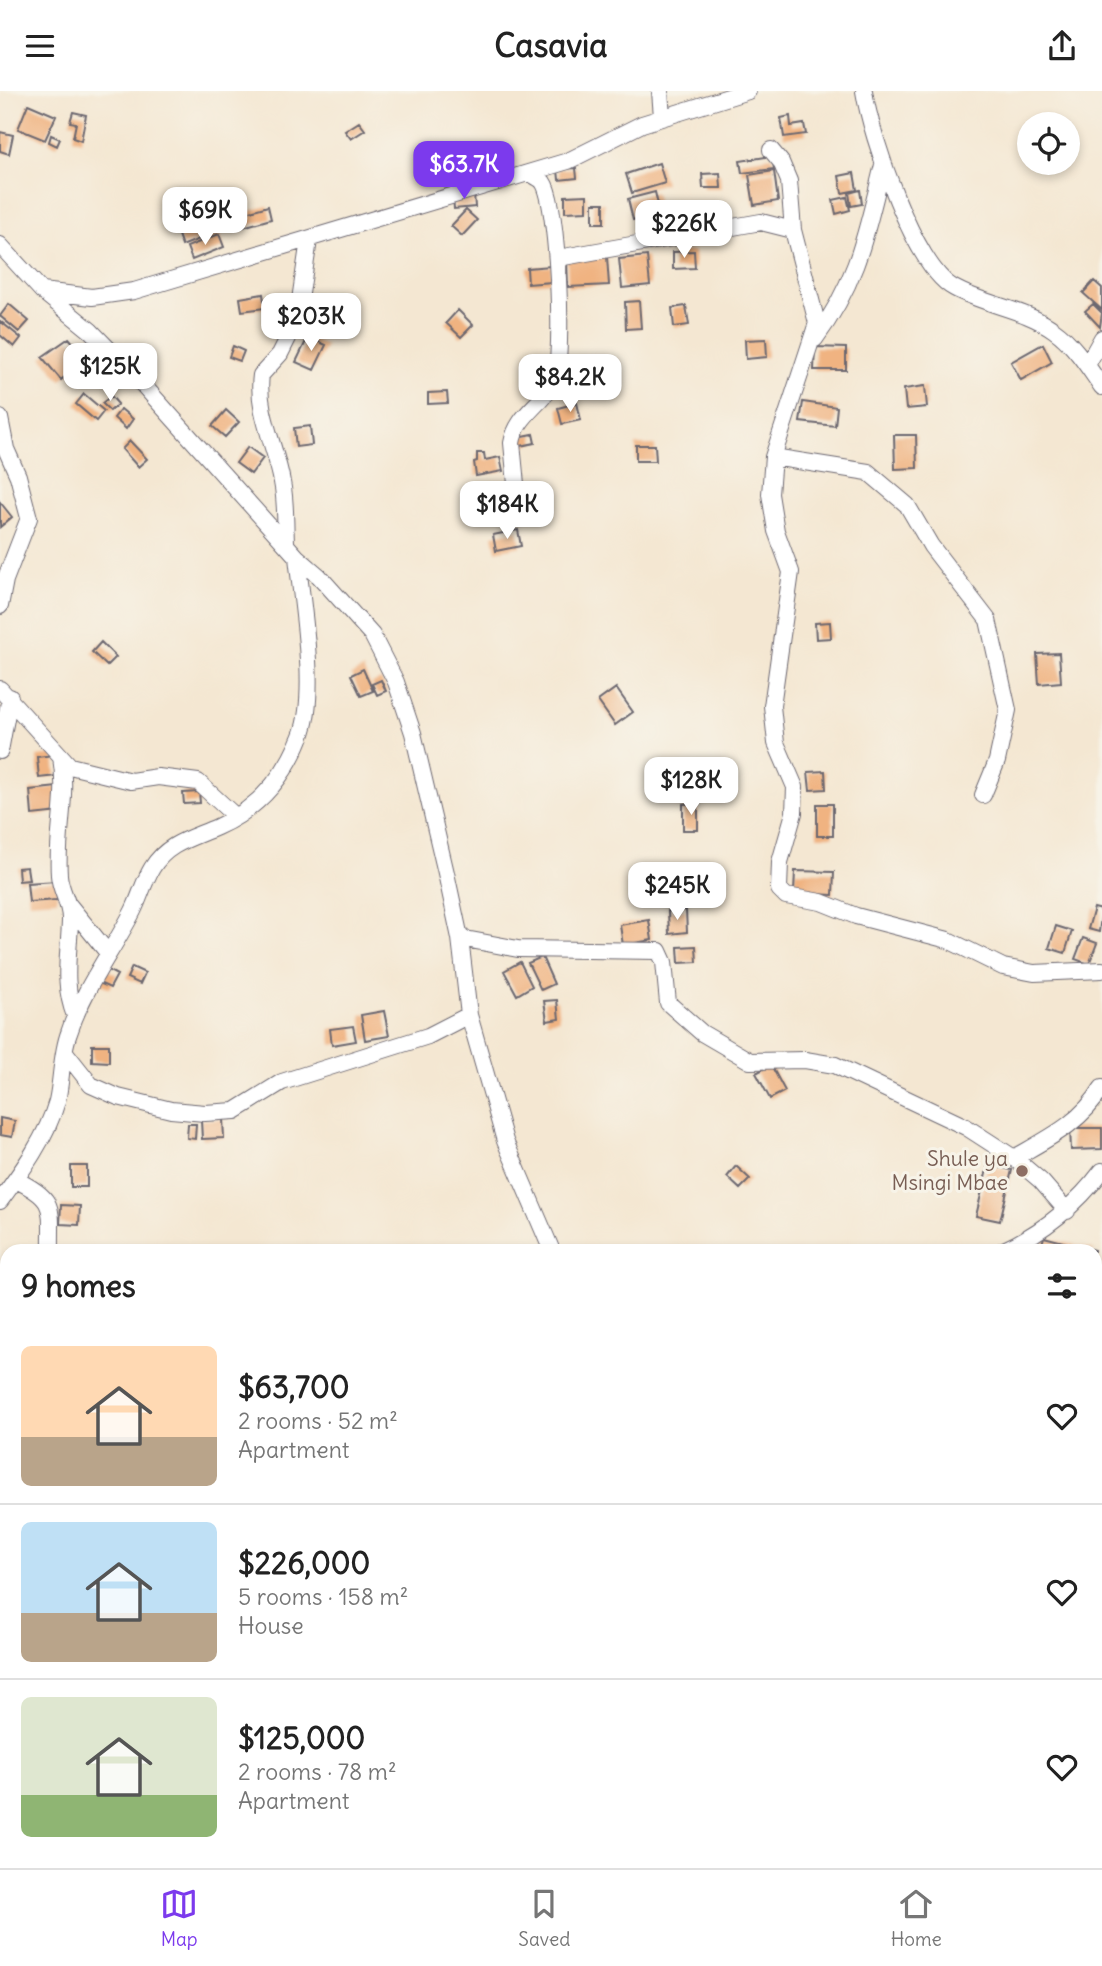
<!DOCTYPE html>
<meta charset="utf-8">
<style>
:root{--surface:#fff;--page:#f6f6f6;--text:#222;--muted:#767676;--line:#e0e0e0;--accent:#7c3aed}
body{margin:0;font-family:Delius,sans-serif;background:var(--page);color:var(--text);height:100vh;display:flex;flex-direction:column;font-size:26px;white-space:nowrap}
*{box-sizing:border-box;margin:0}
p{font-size:23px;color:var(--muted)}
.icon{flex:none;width:38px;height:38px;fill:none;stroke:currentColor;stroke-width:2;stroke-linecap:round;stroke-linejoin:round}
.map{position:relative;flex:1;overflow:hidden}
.details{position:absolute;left:0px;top:1153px;width:1102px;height:625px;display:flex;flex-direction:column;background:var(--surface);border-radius:21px 21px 0 0;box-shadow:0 4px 10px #0003}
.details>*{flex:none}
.tools{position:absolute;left:1017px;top:21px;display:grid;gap:14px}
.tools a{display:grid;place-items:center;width:63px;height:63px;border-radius:50%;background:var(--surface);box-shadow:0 4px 10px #0003;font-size:35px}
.price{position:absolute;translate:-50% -60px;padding:0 16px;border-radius:14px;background:#fff;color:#222;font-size:23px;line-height:46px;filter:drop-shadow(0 2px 4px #0008)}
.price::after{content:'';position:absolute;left:50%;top:42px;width:21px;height:16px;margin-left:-10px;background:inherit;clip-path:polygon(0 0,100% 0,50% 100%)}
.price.active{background:var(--accent);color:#fff}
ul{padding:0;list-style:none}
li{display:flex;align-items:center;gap:21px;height:175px;padding:0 21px}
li+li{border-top:2px solid var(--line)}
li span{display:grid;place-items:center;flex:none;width:196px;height:140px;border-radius:10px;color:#555}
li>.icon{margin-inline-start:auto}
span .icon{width:84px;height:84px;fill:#fffc;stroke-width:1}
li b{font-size:30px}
h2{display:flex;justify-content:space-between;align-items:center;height:84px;padding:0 21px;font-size:30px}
header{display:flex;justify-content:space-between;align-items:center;height:91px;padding:0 21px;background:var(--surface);font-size:32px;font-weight:800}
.dock{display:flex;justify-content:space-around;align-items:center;height:98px;border-top:2px solid var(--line);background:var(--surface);font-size:19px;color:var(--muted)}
.dock a{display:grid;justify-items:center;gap:4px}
.dock .active{color:var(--accent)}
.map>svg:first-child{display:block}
.building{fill:#f0b381}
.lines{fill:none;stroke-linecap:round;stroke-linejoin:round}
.street-casing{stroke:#6c6770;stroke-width:18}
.street{stroke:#fff;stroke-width:16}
.education-dot{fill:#8d6e63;stroke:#f7f3e8;stroke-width:2.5}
.labels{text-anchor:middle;stroke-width:6;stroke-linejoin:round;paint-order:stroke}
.education-label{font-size:21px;fill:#785e54;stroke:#f7f3e8;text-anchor:end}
</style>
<header><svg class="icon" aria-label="menu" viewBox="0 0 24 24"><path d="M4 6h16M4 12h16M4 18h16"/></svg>Casavia<svg class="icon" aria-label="share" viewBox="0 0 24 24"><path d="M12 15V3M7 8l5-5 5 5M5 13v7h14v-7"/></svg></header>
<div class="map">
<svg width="1102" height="1777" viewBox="0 0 1102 1777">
<rect width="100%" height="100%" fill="#f7f3e8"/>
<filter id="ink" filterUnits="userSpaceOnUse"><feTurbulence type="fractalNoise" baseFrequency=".0143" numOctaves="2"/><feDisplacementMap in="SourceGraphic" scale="14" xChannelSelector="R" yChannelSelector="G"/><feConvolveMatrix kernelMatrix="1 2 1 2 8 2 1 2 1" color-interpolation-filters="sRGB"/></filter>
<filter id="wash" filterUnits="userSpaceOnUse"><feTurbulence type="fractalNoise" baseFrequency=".00686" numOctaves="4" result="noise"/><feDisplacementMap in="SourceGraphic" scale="28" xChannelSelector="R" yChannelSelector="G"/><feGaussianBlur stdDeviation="1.57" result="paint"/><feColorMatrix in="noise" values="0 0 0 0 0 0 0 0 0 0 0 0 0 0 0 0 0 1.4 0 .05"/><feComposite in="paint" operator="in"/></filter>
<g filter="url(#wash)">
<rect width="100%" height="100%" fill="#f4e7d2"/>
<g id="blocks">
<!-- building -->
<path class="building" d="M28,13L56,25L45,49L18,38Z
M73,21L86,24L81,50L73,47L76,32L70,31Z
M790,25L791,35L804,33L806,43L784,46L781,27Z
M359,31L365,39L351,48L345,40Z
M0,41L13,44L9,63L0,60Z
M51,44L60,48L57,55L49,51Z
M772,65L774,78L742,82L740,70Z
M659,72L665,92L632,102L626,83Z
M576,77L577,87L559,89L558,78Z
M774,80L778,110L754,114L749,84Z
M720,82L721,97H703L702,83Z
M854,82L857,99L842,102L839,85Z
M860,99L862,113L851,115L849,102Z
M655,101L660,122L633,129L628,108Z
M474,103L475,116L454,118L453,105Z
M587,104V120L565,121V105Z
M847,106L850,119L836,123L833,109Z
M593,112H604V132H593Z
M268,115L271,128L243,136L240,123Z
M466,119L477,129L462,145L451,135Z
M202,131L207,145L182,155L177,141Z
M219,143L224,156L192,169L187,156Z
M694,160L695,177L673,178V161Z
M647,165L650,194L622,197L619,168Z
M607,166L609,194L568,196L567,169Z
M551,175L552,191L528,193L527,177Z
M1094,190L1102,197V219L1083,202Z
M263,203L265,217L242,220L240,207Z
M639,210L641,237L626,238L625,211Z
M9,213L29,230L19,241L0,225Z
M1093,213L1102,222L1100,236L1085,220Z
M686,215L689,234L674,236L672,217Z
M458,219L473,234L461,246L446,232Z
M0,230L21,247L14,256L0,244Z
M308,246L326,254L314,279L296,271Z
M69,247L80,260L76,263L82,271L61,289L42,266Z
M766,248L767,266L746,268L745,249Z
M1043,253L1052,271L1021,289L1011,271Z
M233,255L244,260L240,270L229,266Z
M815,256L846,257V279H814Z
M584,265L585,279L571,280L570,266Z
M925,295L927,316L906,318L904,298Z
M447,301L448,312L428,313V302Z
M84,303L104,320L96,330L76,313Z
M111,305L118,313L110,320L102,312Z
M803,311L837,316L835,335L800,331Z
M577,312L581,329L562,333L558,317Z
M121,318L133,328L126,338L114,327Z
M226,319L239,331L225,346L212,335Z
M310,335L312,354L296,356L294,337Z
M533,343L535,352L520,355L518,346Z
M894,344H916L917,377L895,378Z
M130,350L147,368L138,376L122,358Z
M636,354H655L656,370H636Z
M248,356L263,367L251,383L236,372Z
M477,362H484L485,369L500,366L503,380L476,385L474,371L477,370Z
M0,411L12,426L0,436Z
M518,439L521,455L496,460L493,444Z
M830,531L831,547L816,548L815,532Z
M101,551L116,566L107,575L92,561Z
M1059,562L1061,591L1039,593L1037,563Z
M363,578L373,600L361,605L351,584Z
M381,589L386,600L377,604L372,593Z
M616,597L633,621L615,634L598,610Z
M54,664L56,685L39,687L37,666Z
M825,680L826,698L810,699L808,681Z
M57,696L59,721L32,724L30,699Z
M199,701L200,712L184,713L183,702Z
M698,712V739H683V713Z
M817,713H833V745H817Z
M27,776L29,789L19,790L18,777Z
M795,780L834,781L833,804L794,802Z
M56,790L57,809L29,811L27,792Z
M1094,817L1102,819L1099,841L1088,838Z
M686,819L687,841L669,843L668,820Z
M649,829L652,849L623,854L620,834Z
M1056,835L1072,840L1065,862L1049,857Z
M1083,847L1097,852L1089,873L1075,868Z
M696,855L697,871L679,872L678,856Z
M542,866L554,893L541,899L528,872Z
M520,871L532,895L517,904L504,880Z
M132,876L145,882L140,893L127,887Z
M104,877L117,884L110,897L97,891Z
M557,909L559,928L547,930L544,910Z
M384,920L389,945L365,949L361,924Z
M353,935L356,950L332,954L330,938Z
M92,954H109V971L92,970Z
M771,974L785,1000L770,1008L756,982Z
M0,1027L15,1030L12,1046L0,1044Z
M223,1028L224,1047L202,1048L201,1029Z
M188,1033H196L195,1048L187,1047Z
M1070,1037H1102V1058L1071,1059Z
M988,1074L1012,1079L1000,1130L976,1125Z
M71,1075H87V1096H71Z
M736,1075L750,1088L740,1098L727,1086Z
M61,1114L80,1115L79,1134L60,1133Z
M1044,1146L1094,1159V1160H1040Z
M0,1434L7,1435V1454L0,1453Z
M0,1630L7,1636V1646L0,1655Z"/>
</g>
</g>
<g filter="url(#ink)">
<use href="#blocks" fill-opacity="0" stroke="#6c6770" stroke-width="2"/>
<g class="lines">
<defs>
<path id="street" d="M660,0L662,26
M864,0C871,45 914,176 954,197C985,214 1025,218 1054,239C1074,253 1088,276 1102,296
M771,59L781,71L789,90L793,139L817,232L773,366L770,403L776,440L791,481L772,615L776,652L795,696L794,722L780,771L779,798L786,805L821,811L856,825L948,849L1003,876L1034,882L1102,879
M0,154L42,200L91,240L136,286L297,466L319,485L372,544L396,591L413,642L446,782L460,847L469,924L505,1050L552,1160
M558,167L761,131L793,139
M42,200L92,206L134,200L568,70L642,33L748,0
M815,248C858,190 866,142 883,74
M1087,274L1102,247
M0,327L6,358L18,385L29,427L5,489L0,515
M773,366L868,381L907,414L931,455L988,529L1008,619L997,670L983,704
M519,424L512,352C517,322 545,313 555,287C564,263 558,112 543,91C540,87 534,85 530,82
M286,451C285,431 286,410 282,391C276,356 256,320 261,284L280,263L297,229L309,149
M0,598L70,675L131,690L158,686L198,691L236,726
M0,660L10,606
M61,666C68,706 56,744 59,784C60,800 71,813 70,830C69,865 62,892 75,925
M69,814L108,862
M460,847L518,858L659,860L664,871L668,912L702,942L750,970L805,969L835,974L966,1036L1014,1067L1041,1090L1067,1120
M65,961L91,994L118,1006L171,1019L205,1022L235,1020L282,991L428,945L469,924
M1014,1067C1049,1047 1081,1032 1102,997
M16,1089C58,1109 50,1118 51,1160
M0,1110C22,1080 47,1046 57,1010C62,988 61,963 69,942C83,898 112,861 133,820C140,806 144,790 152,777C167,752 192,747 217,736C258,718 285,686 301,645C318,603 302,513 297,466
M1002,1160C1043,1141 1075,1116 1102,1080
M0,1203L7,1206
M0,1305L7,1334
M1096,1476L1102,1477
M0,1502L7,1504
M0,1595L7,1574
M0,1689L7,1700
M30,1771V1777
M192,1777L195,1771"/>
</defs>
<!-- street casing -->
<use href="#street" class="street-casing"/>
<!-- street -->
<use href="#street" class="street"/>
</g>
</g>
<!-- markers -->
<circle class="education-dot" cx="1022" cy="1080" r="7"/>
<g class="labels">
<!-- education labels -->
<g class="education-label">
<text x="1008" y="1075">Shule ya<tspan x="1008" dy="24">Msingi Mbae</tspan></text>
</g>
</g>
</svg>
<div class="tools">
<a><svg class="icon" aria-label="locate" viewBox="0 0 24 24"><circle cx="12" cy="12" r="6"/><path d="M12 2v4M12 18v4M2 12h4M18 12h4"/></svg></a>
</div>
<b class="price active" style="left:464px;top:110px">$63.7K</b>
<b class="price" style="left:205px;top:156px">$69K</b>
<b class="price" style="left:684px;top:169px">$226K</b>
<b class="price" style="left:311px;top:262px">$203K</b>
<b class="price" style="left:110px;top:312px">$125K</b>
<b class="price" style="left:570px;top:323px">$84.2K</b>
<b class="price" style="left:507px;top:450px">$184K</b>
<b class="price" style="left:691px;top:726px">$128K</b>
<b class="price" style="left:677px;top:831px">$245K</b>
<section class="details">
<h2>9 homes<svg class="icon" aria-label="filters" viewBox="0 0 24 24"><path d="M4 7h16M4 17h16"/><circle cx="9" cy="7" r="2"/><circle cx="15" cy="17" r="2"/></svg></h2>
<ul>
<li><span style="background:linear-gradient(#ffd9b3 65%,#b9a48a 0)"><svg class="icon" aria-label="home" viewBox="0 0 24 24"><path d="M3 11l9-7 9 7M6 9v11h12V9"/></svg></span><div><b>$63,700</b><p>2 rooms · 52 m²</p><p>Apartment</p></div><svg class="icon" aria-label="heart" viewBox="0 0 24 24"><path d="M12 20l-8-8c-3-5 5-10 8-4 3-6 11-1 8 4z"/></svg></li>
<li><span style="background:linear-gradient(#bfe0f5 65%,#b9a48a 0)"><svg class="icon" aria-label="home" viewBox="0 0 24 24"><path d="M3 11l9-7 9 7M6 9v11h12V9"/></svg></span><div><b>$226,000</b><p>5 rooms · 158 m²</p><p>House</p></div><svg class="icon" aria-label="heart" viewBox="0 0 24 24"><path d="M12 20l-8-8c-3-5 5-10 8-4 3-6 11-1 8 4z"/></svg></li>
<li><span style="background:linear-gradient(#dfe7d0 70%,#8fb573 0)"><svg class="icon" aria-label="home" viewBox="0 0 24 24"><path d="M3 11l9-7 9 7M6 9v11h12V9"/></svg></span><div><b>$125,000</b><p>2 rooms · 78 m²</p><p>Apartment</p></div><svg class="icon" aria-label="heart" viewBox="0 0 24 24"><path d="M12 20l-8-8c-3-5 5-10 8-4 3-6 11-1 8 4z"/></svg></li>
</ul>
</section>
</div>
<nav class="dock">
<a class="active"><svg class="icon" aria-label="map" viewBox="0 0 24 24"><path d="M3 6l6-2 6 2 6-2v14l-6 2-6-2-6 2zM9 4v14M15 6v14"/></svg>Map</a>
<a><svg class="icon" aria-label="saved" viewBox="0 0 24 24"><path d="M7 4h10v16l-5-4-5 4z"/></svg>Saved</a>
<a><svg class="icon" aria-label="home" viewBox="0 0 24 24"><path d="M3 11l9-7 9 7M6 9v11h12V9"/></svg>Home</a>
</nav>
